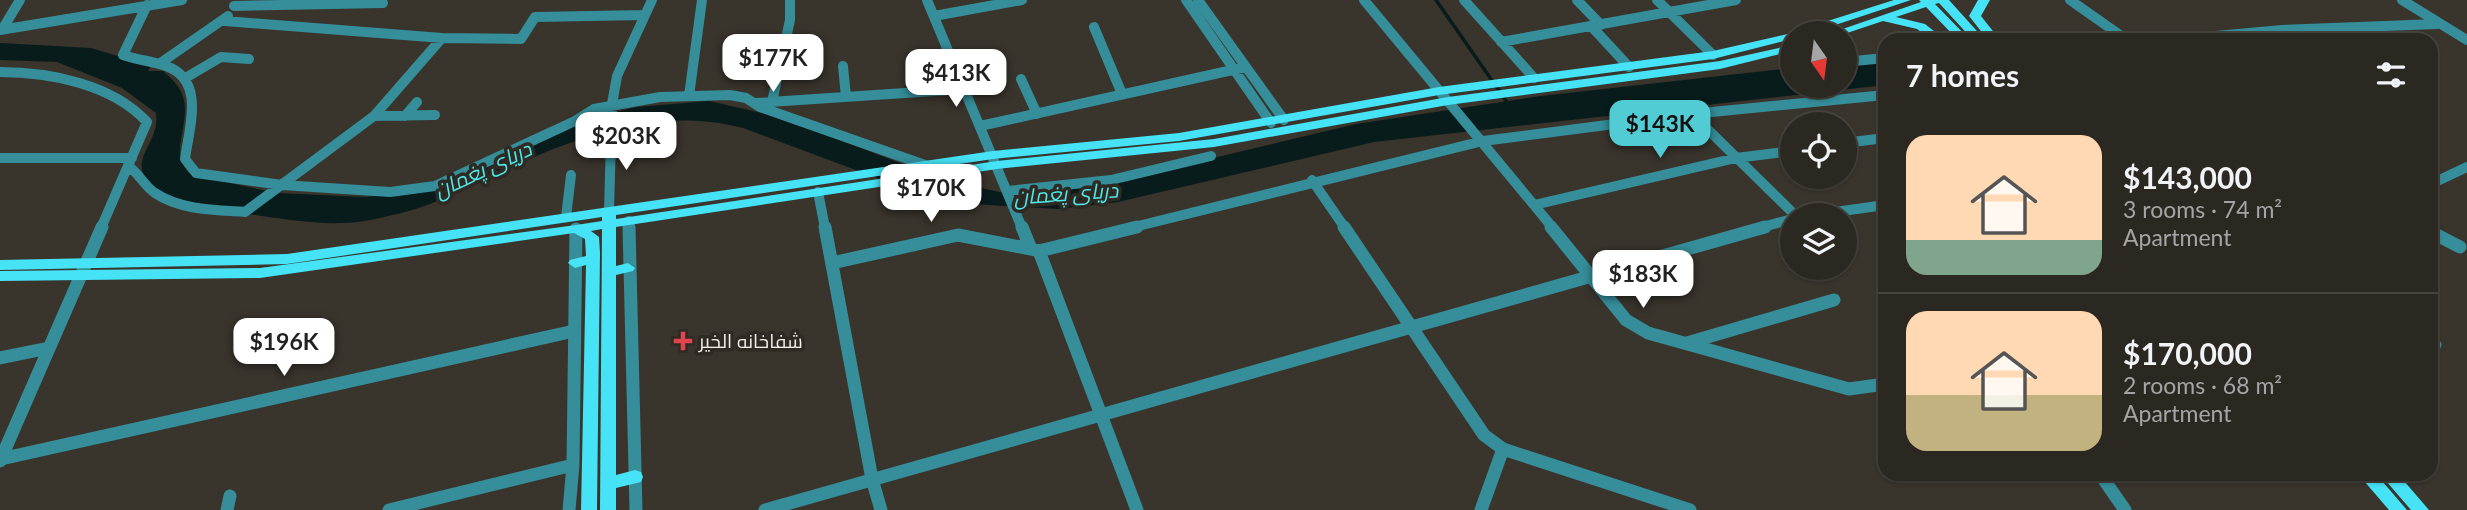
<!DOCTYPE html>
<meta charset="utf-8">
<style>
:root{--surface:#2b2721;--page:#332f2a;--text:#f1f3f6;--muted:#a6a5a5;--line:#47443f;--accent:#51ccd4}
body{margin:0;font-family:Lato,Cairo,sans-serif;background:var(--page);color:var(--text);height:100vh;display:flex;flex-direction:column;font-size:26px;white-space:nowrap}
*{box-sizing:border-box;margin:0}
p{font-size:23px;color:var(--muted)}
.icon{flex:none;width:38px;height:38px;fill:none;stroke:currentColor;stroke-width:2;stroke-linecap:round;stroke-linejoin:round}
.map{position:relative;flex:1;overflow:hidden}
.drawer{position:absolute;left:1878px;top:33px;width:560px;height:448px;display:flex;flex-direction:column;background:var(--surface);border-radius:21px;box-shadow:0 2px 5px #0004,0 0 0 2px var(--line)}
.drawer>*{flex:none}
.needle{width:46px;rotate:166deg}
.buttons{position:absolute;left:1780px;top:21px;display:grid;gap:14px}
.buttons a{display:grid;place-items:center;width:77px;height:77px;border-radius:50%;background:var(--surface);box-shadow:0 2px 5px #0004,0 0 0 2px var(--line);font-size:35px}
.price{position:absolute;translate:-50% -60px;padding:0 16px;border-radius:14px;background:#fff;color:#222;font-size:23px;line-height:46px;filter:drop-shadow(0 2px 4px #0008)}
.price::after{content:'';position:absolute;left:50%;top:42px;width:21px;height:16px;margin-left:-10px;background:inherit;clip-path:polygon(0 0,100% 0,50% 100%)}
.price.selected{background:var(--accent);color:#111}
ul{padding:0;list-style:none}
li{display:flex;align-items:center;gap:21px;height:175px;padding:0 28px}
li+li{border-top:2px solid var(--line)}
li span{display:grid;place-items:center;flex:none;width:196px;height:140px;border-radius:21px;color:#555}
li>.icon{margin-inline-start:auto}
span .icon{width:84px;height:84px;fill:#fffc;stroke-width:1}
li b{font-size:30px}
h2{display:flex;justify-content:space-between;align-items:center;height:84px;padding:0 28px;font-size:30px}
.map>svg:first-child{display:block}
.water{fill:#081c1c}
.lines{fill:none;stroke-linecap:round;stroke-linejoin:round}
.stream{stroke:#081c1c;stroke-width:3.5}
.minor-far1{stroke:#358e9a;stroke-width:10}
.minor{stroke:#358e9a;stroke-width:13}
.major{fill:#46e2f5;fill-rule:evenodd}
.health-dot{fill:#e0444e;stroke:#2f2a23;stroke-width:2.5}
.labels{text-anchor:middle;stroke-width:7;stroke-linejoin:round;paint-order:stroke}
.poi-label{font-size:19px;fill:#f3f0eb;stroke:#2f2a23;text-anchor:start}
.water-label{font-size:21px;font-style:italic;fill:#4ee9ea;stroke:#2f2a23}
</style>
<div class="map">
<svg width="2467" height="510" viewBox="0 0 2467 510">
<rect width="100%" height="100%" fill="#39342c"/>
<!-- water -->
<path class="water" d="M0,43L91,48L151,66L148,71H163C171,78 180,86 183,97C192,124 166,155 192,175L277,193L366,197L396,194L421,190L585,119L637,107L709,101L779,117L942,179L1008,194L1180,166L1356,124L1541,96L1792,68V86H1844L1845,64L1885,62V85L1374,142L1118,202L1059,209L955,203L904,188L743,128C655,105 572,139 493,175C464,189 436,204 405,212C384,217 363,223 342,223C300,225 205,208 164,195C116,162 161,149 156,113L122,88L57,62L0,60Z"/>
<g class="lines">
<!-- stream -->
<path class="stream" d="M1436,0L1509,105"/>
<!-- minor-far1 -->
<path class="minor-far1" d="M927,0L1022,228
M1186,0L1271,123
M1198,0L1284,120
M1364,0L1553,228
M1464,0L1534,78
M1577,0L1601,25
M1657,0L1713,55
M2070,0L2127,40
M2402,0L2467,40
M147,5L123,55C137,60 152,61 166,66C206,80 189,128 185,159L196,173L282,185L390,192L435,186L575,121L594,109L660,97L730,95L746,98L760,107L925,165
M234,6L383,3
M934,16L1022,0
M225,21L442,38L521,39L535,17L645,15
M1094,27L1122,94
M1592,27L1629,67
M0,30L182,0
M2,30L20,0
M2172,40L2282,30L2437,24
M1501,42L1736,0
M1844,62L1885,58
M159,64L228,16
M843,66L846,97
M1785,67L1792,66
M0,72C49,72 112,84 147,122L101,228
M187,77L221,57L249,59
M1021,79L1037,114
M689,96L702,0
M772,102L790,20V0
M756,103L965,89
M1692,114L1795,215
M374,116L435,115
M405,116L417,102
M980,126L1246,67
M1844,143L1885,138
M0,158H132
M128,166C139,173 144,186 155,193C180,210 215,210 245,212L374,116L442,38
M1312,180L1345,228
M2431,184L2467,167
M1008,191L1111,180L1211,156
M818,192L825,228
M1534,205L1736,158L1792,151
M609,210L612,104L617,76L652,0
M1814,215L1885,205
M566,217L571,175
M629,221V228
M1130,228L1483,141L1692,114L1885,95
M1759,228L1792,219"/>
<!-- minor -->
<path class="minor" d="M629,227L636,510
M825,227L872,479L881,510
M1022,227L1031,249L1039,251L1137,510
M1344,227L1484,435L1503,449L1690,510
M1551,227L1626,320L1648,333L1849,389L1885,384
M2431,232L2460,247
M1039,251L1137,227
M832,263L958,235L1031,249
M2431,341L2435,345
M1687,343L1834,300
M0,358L49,348
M1,459L574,331
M0,461L102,227
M2100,474L2125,510
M227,510L230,496
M389,510L573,465
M569,510L573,465L576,229
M765,510L1765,227
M1481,510L1503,449"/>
<!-- major -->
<path class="major" d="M1894,0H1911L1811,33H1792V39L1713,59L1439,95L1179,141L993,159L616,215V219L997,161L1214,139L1448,97L1720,61L1792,45V51L1720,69L1448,105L1214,147L997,169L616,227V266L628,263L635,268L633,271L616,275V475L635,470L641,472L643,477L641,482L616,488V510H600L602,229L591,231L599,237L600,253L597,510H581L586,265L575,268L568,263L570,260L586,256L585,239L574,233L260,278L0,281V271L260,268L576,225L602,221V217L287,264L0,270V260L287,254L993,151L1179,133L1439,87L1713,51L1792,33H1794L1796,31Z
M1919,0H1949L1985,40H1973L1939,3L1935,4L1970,40H1958L1926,7L1896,17L1925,24L1945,40H1932L1917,29L1883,21L1844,34L1831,33L1921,2Z
M1978,0H1990L1981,16L2000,40H1988L1969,16Z
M2358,474H2376L2407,510H2389Z
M2380,474H2398L2429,510H2411Z"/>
</g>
<!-- markers -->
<path class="health-dot" d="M679.5 330.5h7v7h7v7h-7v7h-7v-7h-7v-7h7z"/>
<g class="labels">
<!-- poi labels -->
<g class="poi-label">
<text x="699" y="348">شفاخانه الخیر</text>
</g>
<!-- water labels -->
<g class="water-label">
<text transform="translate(483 170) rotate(-25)" y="7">دریای پغمان</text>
<text transform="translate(1066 194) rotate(-4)" y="7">دریای پغمان</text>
</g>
</g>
</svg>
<div class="buttons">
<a><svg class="needle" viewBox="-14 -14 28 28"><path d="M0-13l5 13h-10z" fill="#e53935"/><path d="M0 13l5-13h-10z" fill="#a6a5a5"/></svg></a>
<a><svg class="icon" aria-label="locate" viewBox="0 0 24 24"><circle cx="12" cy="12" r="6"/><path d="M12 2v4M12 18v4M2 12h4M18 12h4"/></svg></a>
<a><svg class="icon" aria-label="layers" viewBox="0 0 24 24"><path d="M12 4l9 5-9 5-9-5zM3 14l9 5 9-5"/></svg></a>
</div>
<b class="price" style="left:773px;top:94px">$177K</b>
<b class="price" style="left:956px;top:109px">$413K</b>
<b class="price selected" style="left:1660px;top:160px">$143K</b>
<b class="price" style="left:626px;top:172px">$203K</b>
<b class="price" style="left:931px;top:224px">$170K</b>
<b class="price" style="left:1643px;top:310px">$183K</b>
<b class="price" style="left:284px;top:378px">$196K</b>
<section class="drawer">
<h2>7 homes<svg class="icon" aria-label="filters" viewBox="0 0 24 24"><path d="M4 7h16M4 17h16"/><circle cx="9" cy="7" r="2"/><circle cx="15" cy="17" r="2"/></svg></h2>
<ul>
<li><span style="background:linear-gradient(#ffd9b3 75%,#7fa58c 0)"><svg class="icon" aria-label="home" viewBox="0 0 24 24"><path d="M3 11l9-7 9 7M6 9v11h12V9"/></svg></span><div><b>$143,000</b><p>3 rooms · 74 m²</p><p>Apartment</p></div></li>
<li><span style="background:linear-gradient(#ffd9b3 60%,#c2b280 0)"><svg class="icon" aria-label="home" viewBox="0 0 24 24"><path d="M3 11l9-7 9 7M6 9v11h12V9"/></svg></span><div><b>$170,000</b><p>2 rooms · 68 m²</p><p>Apartment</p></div></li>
</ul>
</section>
</div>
